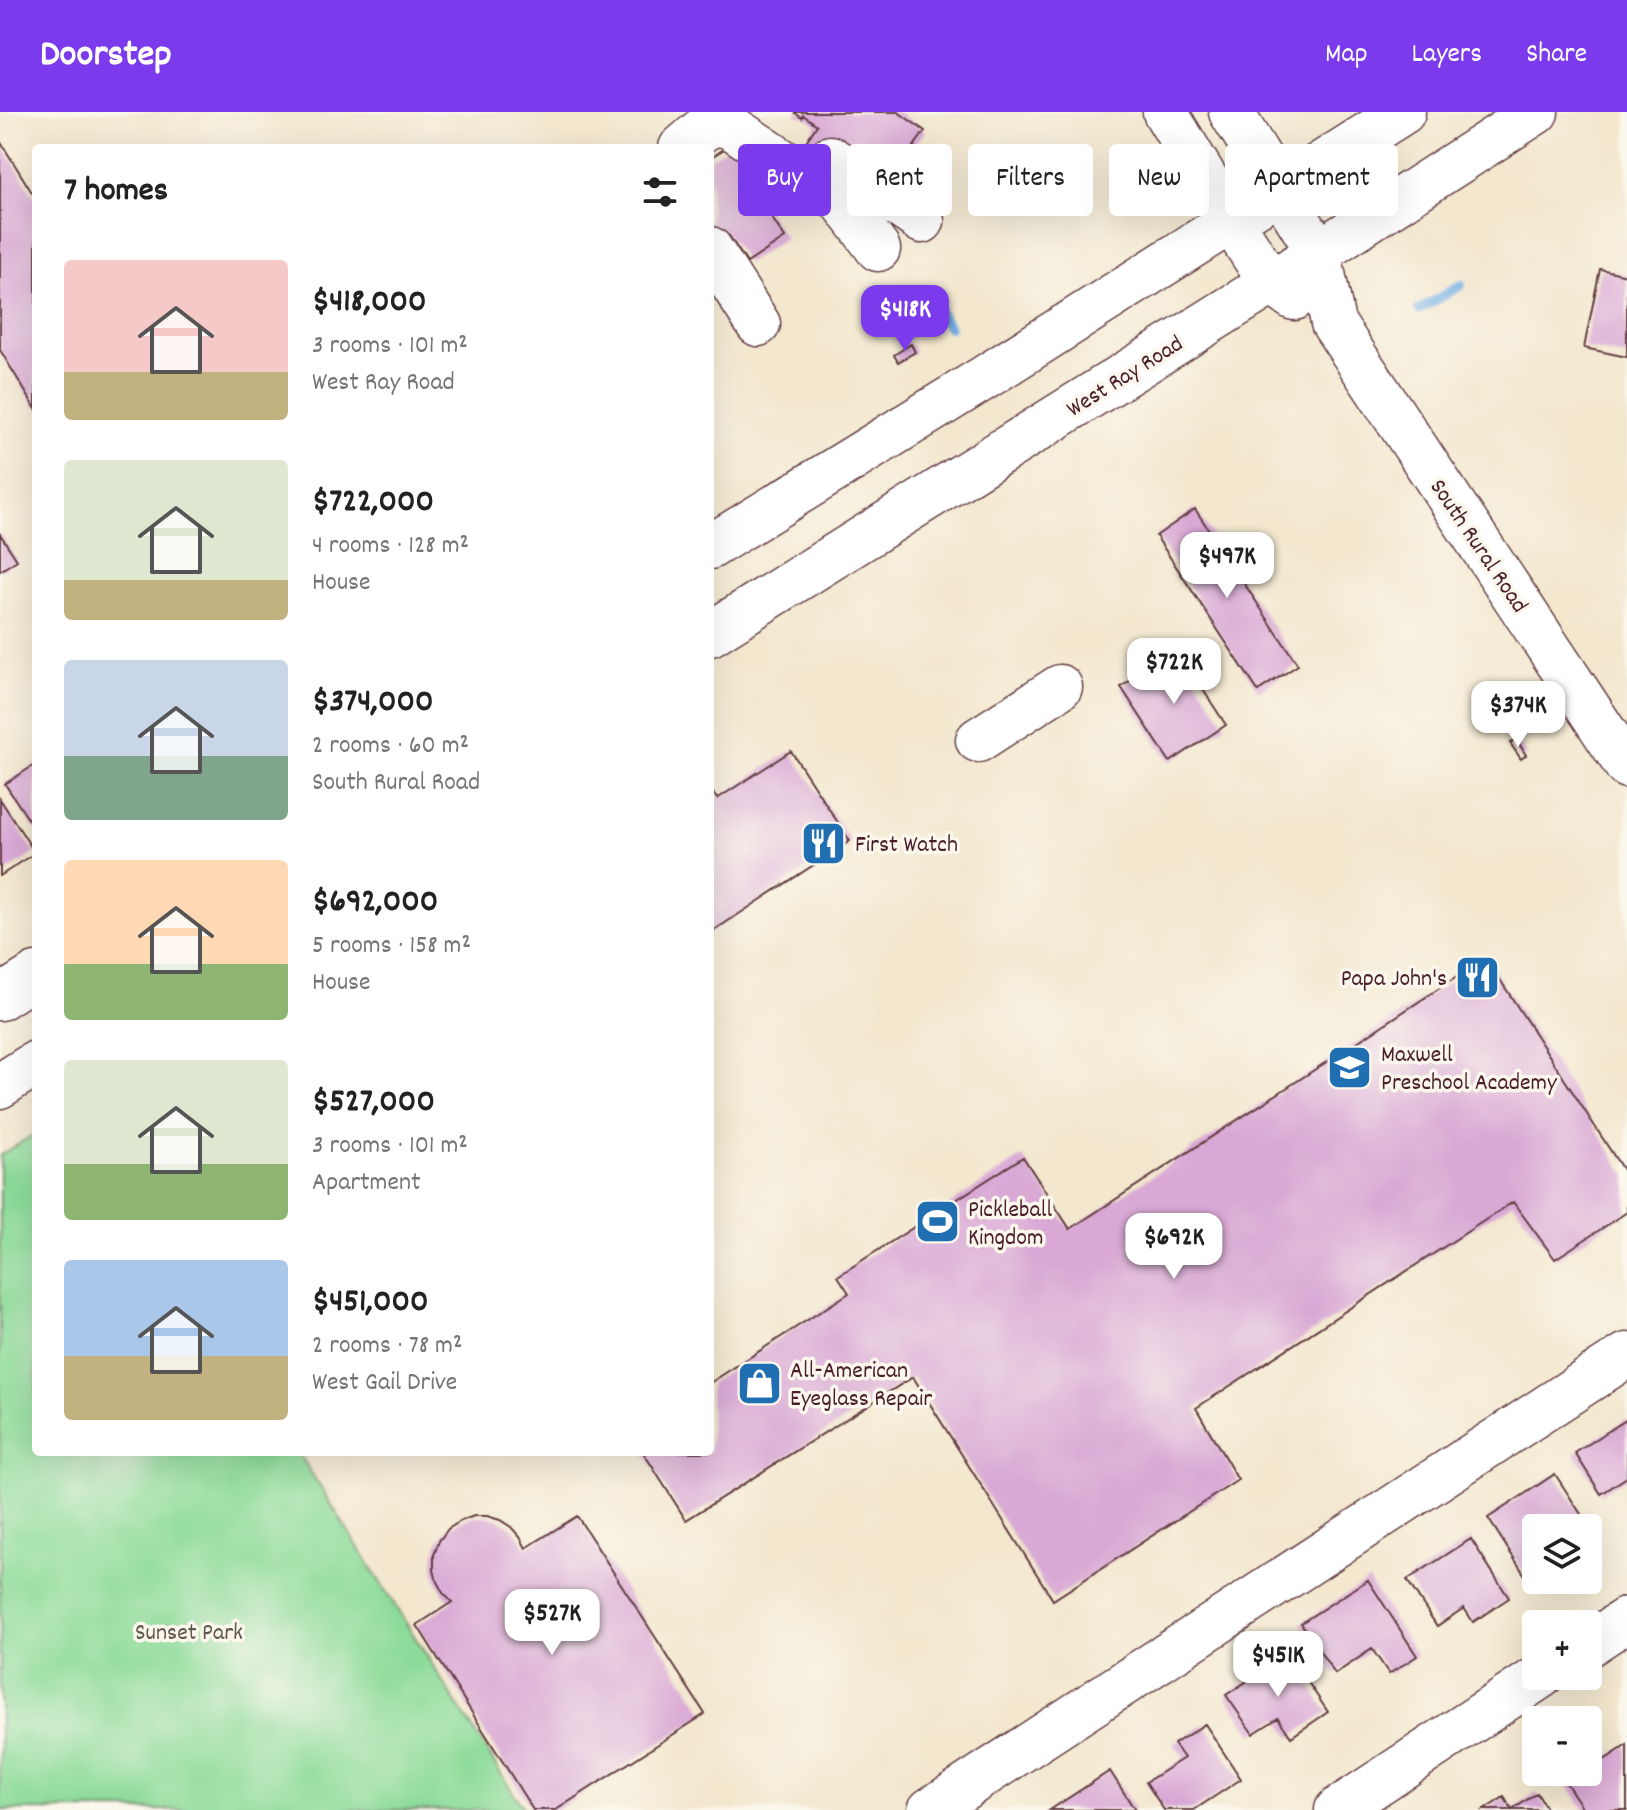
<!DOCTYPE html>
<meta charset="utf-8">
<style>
:root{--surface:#fff;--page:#f2f2f2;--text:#222;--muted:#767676;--accent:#7c3aed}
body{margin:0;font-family:Dekko,sans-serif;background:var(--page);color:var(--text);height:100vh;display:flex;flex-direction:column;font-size:30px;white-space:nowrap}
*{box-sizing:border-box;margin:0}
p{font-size:26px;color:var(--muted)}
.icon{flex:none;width:44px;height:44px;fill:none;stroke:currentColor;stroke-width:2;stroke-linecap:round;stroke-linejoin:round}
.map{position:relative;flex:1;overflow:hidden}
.details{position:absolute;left:32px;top:32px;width:682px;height:1312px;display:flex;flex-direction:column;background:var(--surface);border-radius:8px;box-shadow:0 8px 32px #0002}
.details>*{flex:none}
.banner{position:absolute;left:738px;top:32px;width:760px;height:72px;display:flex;gap:16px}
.controls{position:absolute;left:1522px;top:1402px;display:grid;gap:16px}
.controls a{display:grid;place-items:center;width:80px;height:80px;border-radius:8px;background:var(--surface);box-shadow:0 8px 32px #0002;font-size:40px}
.price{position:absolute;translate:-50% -68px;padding:0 18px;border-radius:16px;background:#fff;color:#222;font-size:26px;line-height:52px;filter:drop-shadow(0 2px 4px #0008)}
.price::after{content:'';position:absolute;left:50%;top:48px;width:24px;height:18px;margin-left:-12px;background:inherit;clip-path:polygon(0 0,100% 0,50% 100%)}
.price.current{background:var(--accent);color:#fff}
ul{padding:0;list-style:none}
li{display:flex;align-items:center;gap:24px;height:200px;padding:0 32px}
li span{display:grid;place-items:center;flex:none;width:224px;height:160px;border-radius:8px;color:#555}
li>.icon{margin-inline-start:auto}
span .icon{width:96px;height:96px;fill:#fffc;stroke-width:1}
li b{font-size:34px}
h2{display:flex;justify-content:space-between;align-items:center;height:96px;padding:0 32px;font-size:34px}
.chip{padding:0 28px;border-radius:8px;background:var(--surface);box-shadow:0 8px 32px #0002;font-size:28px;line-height:72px}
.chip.current{background:var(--accent);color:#fff}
header{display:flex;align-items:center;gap:48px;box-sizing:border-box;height:112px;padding:0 40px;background:var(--accent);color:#fff}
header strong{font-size:38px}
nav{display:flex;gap:44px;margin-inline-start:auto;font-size:28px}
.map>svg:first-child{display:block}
.green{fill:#8cdb9a;stroke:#6b7d62;stroke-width:2}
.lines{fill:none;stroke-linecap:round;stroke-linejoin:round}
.stream{stroke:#74afe5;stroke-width:10}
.building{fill:#d9a8d5}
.minor-casing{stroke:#633d43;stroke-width:47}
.major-casing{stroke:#633d43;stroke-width:47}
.minor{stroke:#fff;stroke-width:44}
.major{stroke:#fff;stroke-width:44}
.labels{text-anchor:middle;stroke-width:7;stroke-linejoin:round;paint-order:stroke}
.street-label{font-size:24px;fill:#4a1f2b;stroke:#fbf7ec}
.poi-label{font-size:24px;fill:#4a1f2b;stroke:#fbf7ec;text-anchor:start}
.park-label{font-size:24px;fill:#5e574c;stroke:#fbf7ec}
</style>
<header>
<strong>Doorstep</strong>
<nav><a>Map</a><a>Layers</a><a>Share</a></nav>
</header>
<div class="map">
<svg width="1627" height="1698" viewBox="0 0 1627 1698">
<rect width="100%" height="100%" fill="#fbf7ec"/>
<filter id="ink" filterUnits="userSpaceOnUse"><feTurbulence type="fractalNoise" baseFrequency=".0125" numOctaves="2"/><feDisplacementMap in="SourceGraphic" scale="16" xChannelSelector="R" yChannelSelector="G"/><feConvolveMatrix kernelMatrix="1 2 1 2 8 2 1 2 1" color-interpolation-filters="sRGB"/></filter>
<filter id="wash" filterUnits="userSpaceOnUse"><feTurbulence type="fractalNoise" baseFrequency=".006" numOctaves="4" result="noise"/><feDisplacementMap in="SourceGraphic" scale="32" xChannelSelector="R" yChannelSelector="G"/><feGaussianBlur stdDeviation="1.8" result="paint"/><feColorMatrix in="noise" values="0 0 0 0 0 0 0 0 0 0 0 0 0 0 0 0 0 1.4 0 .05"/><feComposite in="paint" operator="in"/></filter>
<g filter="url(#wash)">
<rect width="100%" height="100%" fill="#f3e7ce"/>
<!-- green -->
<path class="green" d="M36,1021V1340H298L524,1698H0V1043Z"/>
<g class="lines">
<!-- stream -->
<path class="stream" d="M927,180L949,215
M1419,198L1461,173"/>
</g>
<g id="blocks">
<!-- building -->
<path class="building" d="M794,0H898L925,19L892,65L820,59L797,43L817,13L803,3L802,6Z
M0,29L36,87V297L0,238Z
M732,32L764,81L758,85L785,126L747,151L729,124L720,130L710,114V46Z
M1600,157L1627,163V245L1584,236Z
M911,232L915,240L898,250L894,243Z
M1195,397L1298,553L1258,579L1156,424Z
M0,422L17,448L0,459Z
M1177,538L1226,613L1170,650L1121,575Z
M1516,627L1526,643L1521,647L1510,631Z
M791,639L850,729L710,821V677L717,687Z
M36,652V719L5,672Z
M0,687L35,741L0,764Z
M1486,846L1627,1064V1100L1555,1147L1513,1090L1196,1296L1238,1368L1053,1488L913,1265L686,1408L643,1340H710V1271L849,1181L838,1164L1023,1045L1070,1117Z
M1627,1307V1365L1601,1382L1575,1341Z
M1555,1362L1597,1427L1588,1433V1416H1536V1467L1530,1471L1488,1406Z
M474,1404H487L500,1408L511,1415L520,1425L526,1436L577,1404L705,1602L556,1698H533L417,1513L452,1490L443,1481L437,1470L434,1458V1443L439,1429L448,1417L461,1409Z
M1471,1427L1509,1486L1473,1510L1464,1496L1437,1514L1407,1468Z
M1368,1468L1417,1544L1389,1562L1372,1537L1335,1562L1301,1511Z
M1289,1542L1328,1600L1291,1625L1278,1606L1253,1622L1226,1583Z
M1205,1612L1241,1667L1194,1698H1164L1146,1670L1184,1646L1174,1632Z
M1591,1627L1604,1648L1627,1633V1698H1584L1559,1660H1588V1629Z
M1110,1659L1135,1698H1050Z
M1537,1681L1547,1698H1484L1504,1685L1512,1698Z"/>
</g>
</g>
<g filter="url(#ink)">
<use href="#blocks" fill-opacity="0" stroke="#633d43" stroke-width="2"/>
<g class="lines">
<defs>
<path id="minor" d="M681,36L703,17L717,11L731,15L842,89L878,137
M830,46L922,109
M710,137L758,212
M978,628L1060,575
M1588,1533L1627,1507
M930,1698L1627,1243
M1337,1698L1541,1564"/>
<path id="major" d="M1165,0L1231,109L1271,171L1294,186
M1231,0L1319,141L1333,211L1627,654
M710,435L984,266L1403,0
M710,522L1271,171L1536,0
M0,886L36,863
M0,974L36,951"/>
</defs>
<!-- minor casing -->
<use href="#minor" class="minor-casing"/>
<!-- major casing -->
<use href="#major" class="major-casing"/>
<!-- minor -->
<use href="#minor" class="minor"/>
<!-- major -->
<use href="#major" class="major"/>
</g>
</g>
<!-- icons -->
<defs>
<symbol id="restaurant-square" viewBox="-11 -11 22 22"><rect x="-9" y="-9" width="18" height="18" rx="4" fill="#1f6fb2" stroke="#fbf7ec"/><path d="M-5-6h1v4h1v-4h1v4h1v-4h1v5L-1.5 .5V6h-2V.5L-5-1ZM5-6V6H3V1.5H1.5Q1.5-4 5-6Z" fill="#fff"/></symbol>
<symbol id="school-square" viewBox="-11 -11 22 22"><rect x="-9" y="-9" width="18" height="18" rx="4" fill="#1f6fb2" stroke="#fbf7ec"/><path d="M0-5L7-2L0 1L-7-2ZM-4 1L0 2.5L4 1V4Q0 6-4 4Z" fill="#fff"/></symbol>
<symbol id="stadium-square" viewBox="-11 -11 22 22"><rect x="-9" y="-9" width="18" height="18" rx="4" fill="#1f6fb2" stroke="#fbf7ec"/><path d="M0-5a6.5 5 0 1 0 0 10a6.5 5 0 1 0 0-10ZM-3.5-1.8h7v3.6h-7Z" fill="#fff"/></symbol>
<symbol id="shop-square" viewBox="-11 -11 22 22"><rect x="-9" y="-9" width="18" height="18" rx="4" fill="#1f6fb2" stroke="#fbf7ec"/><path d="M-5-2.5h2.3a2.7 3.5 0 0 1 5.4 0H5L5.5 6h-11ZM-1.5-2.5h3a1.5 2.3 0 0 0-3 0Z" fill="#fff"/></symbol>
</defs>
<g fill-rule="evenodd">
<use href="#restaurant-square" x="798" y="706" width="51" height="51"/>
<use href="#restaurant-square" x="1452" y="840" width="51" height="51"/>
<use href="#school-square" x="1324" y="930" width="51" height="51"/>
<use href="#stadium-square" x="912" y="1084" width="51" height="51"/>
<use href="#shop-square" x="734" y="1246" width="51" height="51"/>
</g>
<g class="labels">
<!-- street labels -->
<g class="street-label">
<text transform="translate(1124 263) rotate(-32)" y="8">West Ray Road</text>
<text transform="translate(1480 433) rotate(56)" y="8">South Rural Road</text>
</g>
<!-- poi labels -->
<g class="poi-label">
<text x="855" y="739">First Watch</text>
<text x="1447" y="873" text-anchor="end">Papa John's</text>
<text x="1381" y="949">Maxwell<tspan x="1381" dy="28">Preschool Academy</tspan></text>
<text x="968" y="1104">Pickleball<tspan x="968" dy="28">Kingdom</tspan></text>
<text x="790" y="1265">All-American<tspan x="790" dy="28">Eyeglass Repair</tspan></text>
</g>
<!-- park labels -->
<g class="park-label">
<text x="189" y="1527">Sunset Park</text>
</g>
</g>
</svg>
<div class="controls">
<a><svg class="icon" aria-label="layers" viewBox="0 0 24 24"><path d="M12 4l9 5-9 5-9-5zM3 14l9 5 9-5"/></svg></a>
<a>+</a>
<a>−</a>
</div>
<b class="price current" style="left:905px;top:241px">$418K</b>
<b class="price" style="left:1227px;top:488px">$497K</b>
<b class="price" style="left:1174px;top:594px">$722K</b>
<b class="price" style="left:1518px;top:637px">$374K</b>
<b class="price" style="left:1174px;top:1169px">$692K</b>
<b class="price" style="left:552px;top:1545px">$527K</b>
<b class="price" style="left:1278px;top:1587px">$451K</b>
<div class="banner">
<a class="chip current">Buy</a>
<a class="chip">Rent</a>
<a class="chip">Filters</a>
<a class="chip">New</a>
<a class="chip">Apartment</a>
</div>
<section class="details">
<h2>7 homes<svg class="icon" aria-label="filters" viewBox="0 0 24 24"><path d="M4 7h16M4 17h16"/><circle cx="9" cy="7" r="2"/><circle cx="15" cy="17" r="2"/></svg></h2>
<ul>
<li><span style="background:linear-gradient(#f6c9c9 70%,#c2b280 0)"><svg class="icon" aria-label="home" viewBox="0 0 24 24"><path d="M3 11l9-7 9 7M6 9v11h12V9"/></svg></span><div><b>$418,000</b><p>3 rooms · 101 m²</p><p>West Ray Road</p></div></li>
<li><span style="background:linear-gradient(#dfe7d0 75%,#c2b280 0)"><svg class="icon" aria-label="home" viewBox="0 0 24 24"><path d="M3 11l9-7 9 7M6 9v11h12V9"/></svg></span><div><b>$722,000</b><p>4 rooms · 128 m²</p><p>House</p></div></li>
<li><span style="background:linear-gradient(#c9d6e8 60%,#7fa58c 0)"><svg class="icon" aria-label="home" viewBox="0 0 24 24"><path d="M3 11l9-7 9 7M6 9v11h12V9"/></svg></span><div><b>$374,000</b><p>2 rooms · 60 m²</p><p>South Rural Road</p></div></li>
<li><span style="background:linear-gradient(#ffd9b3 65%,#8fb573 0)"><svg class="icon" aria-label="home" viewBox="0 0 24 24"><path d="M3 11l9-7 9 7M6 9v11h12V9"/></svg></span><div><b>$692,000</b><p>5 rooms · 158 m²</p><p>House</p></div></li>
<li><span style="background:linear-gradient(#dfe7d0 65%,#8fb573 0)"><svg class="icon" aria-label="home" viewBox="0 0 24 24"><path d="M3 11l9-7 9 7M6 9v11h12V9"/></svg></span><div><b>$527,000</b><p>3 rooms · 101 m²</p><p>Apartment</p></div></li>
<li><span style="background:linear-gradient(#a9c7e8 60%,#c2b280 0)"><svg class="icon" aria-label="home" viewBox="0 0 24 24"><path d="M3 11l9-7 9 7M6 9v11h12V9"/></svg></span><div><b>$451,000</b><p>2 rooms · 78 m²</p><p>West Gail Drive</p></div></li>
</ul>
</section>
</div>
